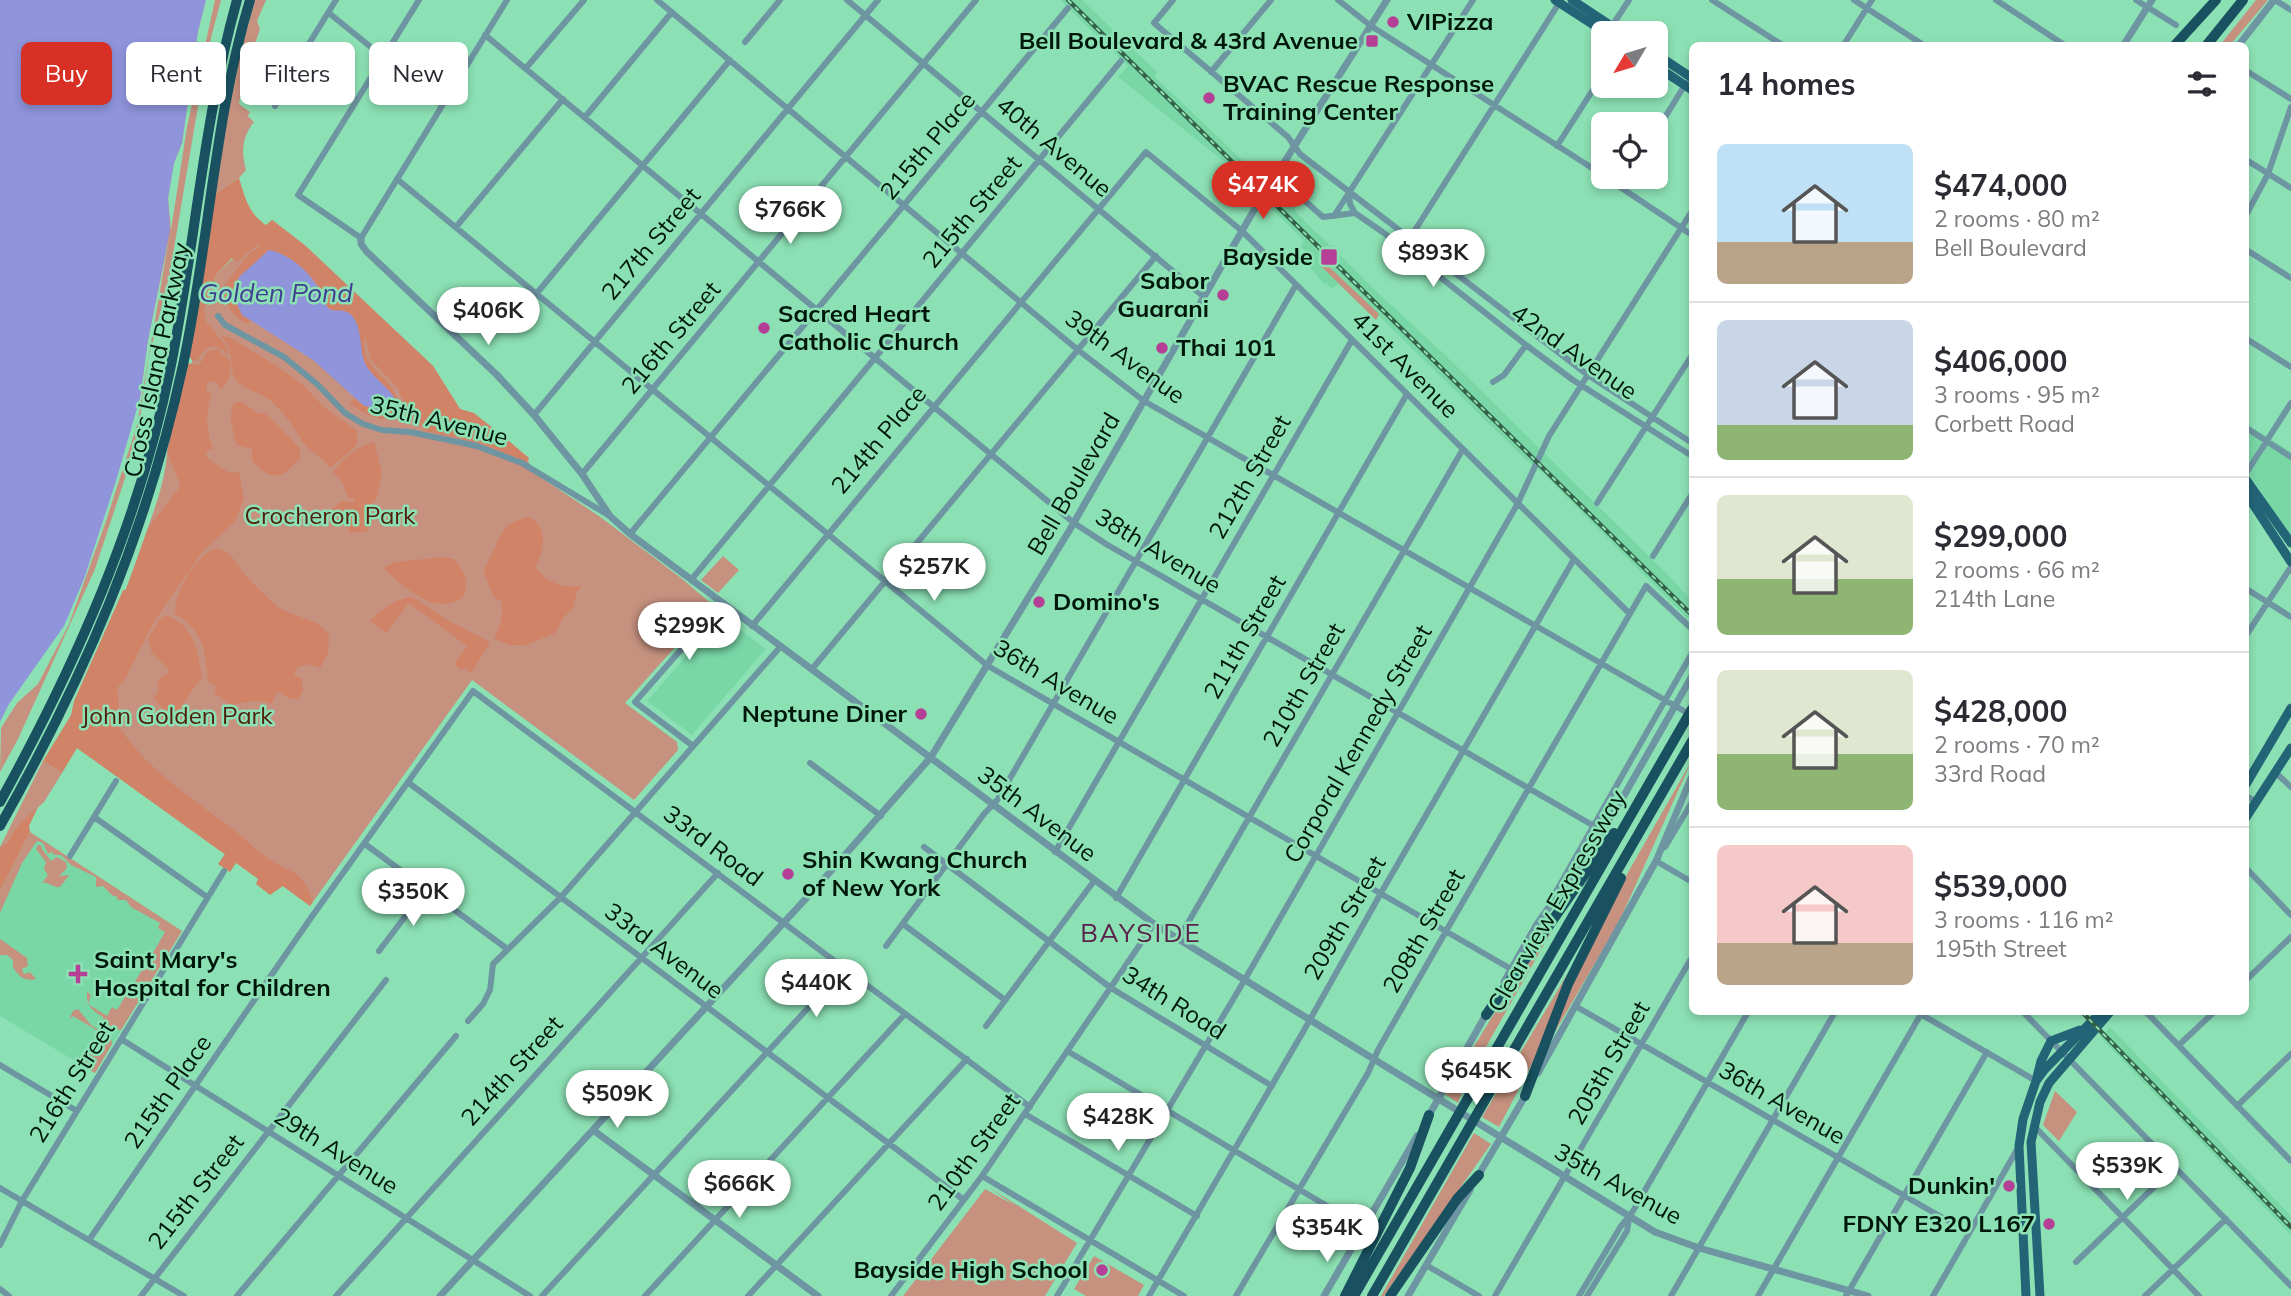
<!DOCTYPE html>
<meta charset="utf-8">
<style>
:root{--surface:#fff;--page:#f2f2f3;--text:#2b2b33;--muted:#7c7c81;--line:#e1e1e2;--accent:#d93025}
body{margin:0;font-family:Mulish,sans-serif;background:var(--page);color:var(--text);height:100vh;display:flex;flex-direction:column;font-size:26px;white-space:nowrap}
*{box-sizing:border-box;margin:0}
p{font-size:23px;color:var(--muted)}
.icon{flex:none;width:38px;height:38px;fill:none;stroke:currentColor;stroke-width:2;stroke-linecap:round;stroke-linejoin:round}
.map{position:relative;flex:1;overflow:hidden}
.side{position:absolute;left:1689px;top:42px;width:560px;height:973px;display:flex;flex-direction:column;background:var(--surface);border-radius:10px;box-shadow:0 4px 10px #0003}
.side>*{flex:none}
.top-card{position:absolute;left:21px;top:42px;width:665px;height:63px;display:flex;gap:14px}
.needle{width:46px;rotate:232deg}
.tools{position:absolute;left:1591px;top:21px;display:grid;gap:14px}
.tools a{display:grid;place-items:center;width:77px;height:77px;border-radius:10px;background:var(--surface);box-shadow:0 4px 10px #0003;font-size:35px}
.price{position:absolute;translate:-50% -60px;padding:0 16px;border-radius:24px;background:#fff;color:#222;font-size:23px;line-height:46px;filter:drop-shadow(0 2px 4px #0008)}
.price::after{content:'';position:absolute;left:50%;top:42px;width:21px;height:16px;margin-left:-10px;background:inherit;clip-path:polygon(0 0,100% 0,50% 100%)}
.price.current{background:var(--accent);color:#fff}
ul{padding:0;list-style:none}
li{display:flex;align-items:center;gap:21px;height:175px;padding:0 28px}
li+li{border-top:2px solid var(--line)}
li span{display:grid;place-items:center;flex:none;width:196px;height:140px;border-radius:10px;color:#555}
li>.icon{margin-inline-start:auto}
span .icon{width:84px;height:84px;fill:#fffc;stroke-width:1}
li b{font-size:30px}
h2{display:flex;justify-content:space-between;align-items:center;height:84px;padding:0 28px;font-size:30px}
.tag{padding:0 24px;border-radius:10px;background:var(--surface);box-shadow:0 4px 10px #0003;font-size:24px;line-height:63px}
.tag.current{background:var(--accent);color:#fff}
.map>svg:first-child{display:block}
.built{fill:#79d7a6}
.green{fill:#c6917f}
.forest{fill:#d18368}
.water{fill:#8f94db}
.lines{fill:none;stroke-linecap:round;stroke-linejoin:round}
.minor{stroke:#6e95a2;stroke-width:6}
.tertiary{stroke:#6e95a2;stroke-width:7}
.primary{stroke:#236577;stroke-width:9}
.motorway{stroke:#195161;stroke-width:10}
.rail-casing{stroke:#346149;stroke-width:4.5}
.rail{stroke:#8ce1b4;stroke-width:2;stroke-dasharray:5;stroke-linecap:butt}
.poi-dot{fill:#b53f96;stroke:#8ce1b4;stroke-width:2.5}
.labels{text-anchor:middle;stroke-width:5;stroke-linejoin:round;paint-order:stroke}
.poi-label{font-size:24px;font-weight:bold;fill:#00170b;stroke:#8ce1b4;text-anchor:start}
.street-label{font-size:24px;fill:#00170b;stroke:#8ce1b4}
.park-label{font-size:24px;fill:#511f0c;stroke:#8ce1b4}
.water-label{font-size:26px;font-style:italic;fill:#403e92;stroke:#8ce1b4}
.neighbourhood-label{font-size:26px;letter-spacing:2px;fill:#5a214b;stroke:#8ce1b4}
</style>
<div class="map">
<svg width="2291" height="1296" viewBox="0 0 2291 1296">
<rect width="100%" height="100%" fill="#8ce1b4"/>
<!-- built -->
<path class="built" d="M1060,0H1082L1157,72L1155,77L1283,199L1287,200L1290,197L1297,204L1295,211L1316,232L1331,246L1333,245L1338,249L1336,251L1377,292L1440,350L1671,578L1692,601V623L1543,473L1526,460L1379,316L1376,320L1338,284L1332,289L1326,283L1324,284L1308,264L1313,259L1300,246L1304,241L1227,164L1118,77L1128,66Z
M2245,423L2291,452V536L2245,468Z
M721,616L766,649L692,735L647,701Z
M30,832L182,931L95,1073L0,1016V891Z
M2110,1027L2291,1216V1235L2100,1037Z"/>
<!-- green -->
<path class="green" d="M206,0L198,31L182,143L174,163L168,198L171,230L187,127L215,0H221L207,53L169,278L149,356L136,445L95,569L18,739L0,772L1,728L17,703L38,684L69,624L106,521L137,425L169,238L148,340L140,398L106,358Z
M255,0H266L257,21L260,29L244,76L239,104L250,112L248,116L254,122C242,137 241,151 246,170L239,178L215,194L230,91Z
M2256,0H2268L2230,45H2220Z
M272,220L306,246L433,366L460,409C487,418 507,441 529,458L528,461L534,473L599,516L681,578L713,605L625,703L677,742L678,750L634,800L472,680L310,906L232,849L227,856L62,737C92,672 121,607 144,539C154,510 165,483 167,452L169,457L204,311L216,275Z
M1324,262L1379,314L1376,320L1321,266Z
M723,556L739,570L718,593L701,580Z
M1692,760L1619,922L1556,1030L1552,1033L1597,927Z
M43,761L62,773L44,802L16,827L7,843L0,847Z
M30,832L182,931L121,1030L114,1029L104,1022L103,1017C92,1010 86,1006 87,992L91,995L88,1004L107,1016L112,1007L117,1010L131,987L127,984L128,982L133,985L148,960L144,957L150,958L165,932L158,928L160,923L131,907L126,900H118L116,896H113L103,886L96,887V877L71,865L61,855H55L51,852L48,854L43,843L37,841L22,863L0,913V891Z
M38,845H41L42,849L51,861L57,857L66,862L67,868L59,876L69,875L60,887H56L44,882L41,884L48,875L44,869L46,862L36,849Z
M1554,927L1466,1082L1458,1103L1445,1094L1492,1017Z
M0,939L27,958L28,966L22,969L24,974L30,972L36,979C25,982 18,976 13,967V960L7,955H0Z
M1568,973L1536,1056L1499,1127L1482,1117Z
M78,1009L91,1025L111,1038L112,1044L95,1073L77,1062L80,1056L86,1060L99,1039L95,1036L98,1031L73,1016L69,1020L73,1011Z
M2055,1091L2077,1112L2059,1141L2043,1125Z
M1474,1133L1491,1144L1384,1296H1381Z
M987,1186L1077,1243L1045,1296H903L985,1189L1014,1205Z
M1094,1256L1144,1285L1138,1296H1086L1074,1289Z"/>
<!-- forest -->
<path class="forest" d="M239,178C245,197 248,213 266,225L272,220L303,244L433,366L460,409L474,413L529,458L526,462L483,444L425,431L413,419L411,409L403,401L398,388L371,360L365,336C358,371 398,377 399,408C389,430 362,413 349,403L355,398L363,405L396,400C388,387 372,377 366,365C359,350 361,332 353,316L328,308C320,282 296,255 269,250L262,255L242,315L251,320L248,324C230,315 226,305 224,286L247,256L259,246L258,244L237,262L232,258L216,275L204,311L207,324L217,332L216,334L226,346L229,357L223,350L213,346L204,350L197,361L192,360L188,355L215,194Z
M220,335L231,338L277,366L303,385L325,408L357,431V445L330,468C323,457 310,452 303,442C294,429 286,414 273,403C263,393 245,391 236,380C227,368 237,352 220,335Z
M217,349L230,361C231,373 230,383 220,389L216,382L210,381L206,386L207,392L212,393C205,412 206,429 213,449H209L206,455L210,460L229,473L239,472L244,498L235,521L203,551L155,620L124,681L117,688L119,705L116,721C141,766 193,799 234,830C244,837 252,847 262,854C287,875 301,864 313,902L310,906L283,886L270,895L256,884L258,879L236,863L230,872L218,864L225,854L77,748L62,773L43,761L71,715L74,701L121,595L123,590H126L148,528L179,488L180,485L167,452L186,363L199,365L208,351Z
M237,402H243L257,413H263L270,417L300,448V460C294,463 292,467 287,471C274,482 260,471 252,460V449L236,445L231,421L232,405Z
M374,442L382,472L376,501L367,507C374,516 375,525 365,532H355L352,534L332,510L341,501L353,502L355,500L348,497L341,480L333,472C343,457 357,447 374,442Z
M530,517C549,529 544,551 535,567C547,582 561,589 581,586L577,592L573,608L563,618L555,633L527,645H510L494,639C500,627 504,615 501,601L494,598L484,572C486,564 490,558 494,550C503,529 505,522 530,517Z
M217,548C234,553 237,566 247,577C256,587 268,598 278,607C292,617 319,618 329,635L328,653L320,668L307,664L297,668L294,675L302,679L303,692L297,699H290L279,692L276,693L272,704C255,697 247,703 231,705L215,693V685L208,682C204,646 206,637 175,613C173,594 197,553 217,548Z
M444,557L454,559C465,572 470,581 463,597C434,618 404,586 383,568L395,562Z
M413,597L449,621L490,642L471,674L465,667L461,670L454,664L467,646L409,603L386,633L370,621C382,609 396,598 413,597Z
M165,615C195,625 198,651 202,678C190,690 185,707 171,716L154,699L159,688L157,680L169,672V670L152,653L148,639L160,619Z
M38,807L29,826L30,832L0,891V847L7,843L16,827Z"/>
<!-- water -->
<path class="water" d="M0,0H206L198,31L182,143L174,163L168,198L170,230L148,340L140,398L116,481L84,579L64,626L9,704L0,722Z
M269,250C289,254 309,271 319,289C322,294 324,304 328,308C333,314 344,306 352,316C364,330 358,352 367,367C375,379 388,387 396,400L392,408L383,412L363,405L313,360L242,315L233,295L235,284L240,276Z"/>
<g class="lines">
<!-- minor -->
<path class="minor" d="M419,0L298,195L361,238L507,0
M657,0L1078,350L1144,401L1691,715
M847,0L1204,297
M1173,0L1154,23L1288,137L1300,154L1588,375L1692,443
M1338,0L1371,26L1603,175
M1712,0L1784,46
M1854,0L1925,46
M1996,0L2066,46
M2136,0L2176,25
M2275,0L2291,10
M329,13L442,105
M1610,29L1629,0
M485,35L1074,523L1106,544L1594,826
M745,42L780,0
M1843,46L1872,0
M526,68L584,0
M2245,70L2291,99
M1211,72L1271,0
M275,106L284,84L336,0
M585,117L672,12
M1656,132L1686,83
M1557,146L1603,74
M2245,159L2291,188
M1275,176L1281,185L1299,201H1305L1323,217L1355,213
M1605,177L1692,235
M397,179L988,666L1511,969
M1620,187L1627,177
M1349,192L1350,204L1355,213L1384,233L1526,345L1573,380L1692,456
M1334,216L1473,0
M2245,217L2268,174L2291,107
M456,227L563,99
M1410,238L1561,0
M2245,249L2291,278
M537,293L730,60
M218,316L225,325L284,357L317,384L345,413L363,424L382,430L410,432L477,446L522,463L608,515
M2245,338L2291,367
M1493,382L1504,375L1526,345
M534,415L878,0
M2245,427L2291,457
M582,474L976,0
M2245,475L2291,403
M1597,503L1692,355
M630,534L1068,8
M1653,556L1692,494
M691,580L1121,61
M2245,588L2291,617
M752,626L1146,152L1242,231L1629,613
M2245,637L2291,567
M812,669L1156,256
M693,746L635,702L722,603
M810,763L881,816
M2276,773L2291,787
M409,783L964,1200
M2245,795L2256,802
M94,817L207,897
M365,844L506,948
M924,847L1111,988L1272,1086
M1665,847L1692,802
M1055,852L1352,340
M70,856L116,781
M1658,859L1656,861L1692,882
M2245,867L2291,915
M1553,897L1692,653
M1116,898L1407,394
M903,924L1005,1000
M1178,940L1463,449
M886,946L984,814L998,799L1296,285
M379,951L426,889
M2245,981L2291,937
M1577,1007L1969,1233
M1917,1012L2036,1081
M2023,1012L2291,1286
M2146,1012L2291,1161
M468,1021L483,1004L490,990L493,964L561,897L781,646
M986,1026L1094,881
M121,1039L530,1296
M2179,1045L2214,1012
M1069,1052L1364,1228
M0,1065L77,1111
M2237,1106L2291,1054
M1025,1114L1197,1216
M2034,1126L2199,1296
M982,1176L1184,1296
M0,1188L184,1296
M89,1240L308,922L473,691L1030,1107
M0,1245L22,1201L224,871
M2076,1262L2175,1167
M1426,1265L1479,1296
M0,1289L9,1296
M141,1296L386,980
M237,1296L456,1036
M336,1296L718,873
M542,1296L845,968
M645,1296L905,1014
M748,1296L967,1059
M891,1296L982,1176L1154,924
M1057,1296L1244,981L1466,594L1518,503L1549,436L1692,211
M1149,1296L1303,1032L1381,893L1574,559
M1236,1296L1368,1073L1378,1050L1449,926L1646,586L1692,629
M1495,1296L1692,957
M1579,1296L1621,1226L1633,1211L1748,1012
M1587,1296L1627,1231L1629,1219
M1671,1296L1835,1012
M1758,1296L1921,1014
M1846,1296L1987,1052
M1933,1296L2018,1148
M2145,1296L2226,1219"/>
<!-- tertiary -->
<path class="tertiary" d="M2123,46L2152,0
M2238,46L2274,0
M361,238V244L367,252L497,375L534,415L582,474L610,516L630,534L1154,924L1655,1232L1699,1248L1868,1296
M1504,982L1537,924L1584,858L1622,799L1692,676
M1538,1073L1656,861L1692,776
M1428,1117L1488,1011
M593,1130L818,1296
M1478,1176L1527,1093
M440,1296L823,880L931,757L1069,531L1254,210L1387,0
M1324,1296L1417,1136
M1408,1296L1470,1190"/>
<!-- primary -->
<path class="primary" d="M1555,0L1606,33
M1572,0L1622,33
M1656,54L1692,78
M1656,66L1692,90
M2245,478L2291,543
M2245,492L2291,562
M2245,786L2291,708
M2245,819L2291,748
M2037,1077L2041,1061L2051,1041L2080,1030
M2026,1296L2019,1146L2023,1119L2036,1081L2045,1069L2101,1012
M2040,1296L2031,1142L2040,1102L2049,1083L2110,1012"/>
<!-- motorway -->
<path class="motorway" d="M2174,46L2216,0
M2206,46L2243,0
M0,802C75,666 139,523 170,370C195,247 203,121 237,0
M0,826C84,678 147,532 183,365C209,244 214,119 250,0
M1486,1015L1614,833
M1525,1096L1568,984L1621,878
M1345,1296L1410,1168L1429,1115
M1354,1296L1692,709
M1372,1296L1692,741
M1390,1296L1457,1199L1479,1175"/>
<defs>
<path id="rail" d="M1068,0L1692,615
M2082,1012L2291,1227"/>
</defs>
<!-- rail casing -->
<use href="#rail" class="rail-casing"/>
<!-- rail -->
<use href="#rail" class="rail"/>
</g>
<!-- markers -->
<g class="poi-dot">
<circle cx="1393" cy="22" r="7"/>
<rect x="1365" y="34" width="14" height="14" rx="3.5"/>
<circle cx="1209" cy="98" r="7"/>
<rect x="1320" y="248" width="18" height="18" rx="3.5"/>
<circle cx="1223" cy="295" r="7"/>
<circle cx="764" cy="328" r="7"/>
<circle cx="1162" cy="348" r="7"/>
<circle cx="1039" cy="602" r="7"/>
<circle cx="921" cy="714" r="7"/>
<circle cx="788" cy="874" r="7"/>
<path d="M74.5 963.5h7v7h7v7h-7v7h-7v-7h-7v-7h7z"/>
<circle cx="2009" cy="1186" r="7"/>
<circle cx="2049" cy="1224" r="7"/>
<circle cx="1102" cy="1270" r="7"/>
</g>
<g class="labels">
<!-- poi labels -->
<g class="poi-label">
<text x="1407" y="30">VIPizza</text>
<text x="1358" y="49" text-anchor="end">Bell Boulevard &amp; 43rd Avenue</text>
<text x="1223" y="92">BVAC Rescue Response<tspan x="1223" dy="28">Training Center</tspan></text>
<text x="1313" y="265" text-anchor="end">Bayside</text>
<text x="1209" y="289" text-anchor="end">Sabor<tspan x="1209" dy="28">Guarani</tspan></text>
<text x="778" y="322">Sacred Heart<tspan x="778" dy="28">Catholic Church</tspan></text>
<text x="1176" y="356">Thai 101</text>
<text x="1053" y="610">Domino's</text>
<text x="907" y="722" text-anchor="end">Neptune Diner</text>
<text x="802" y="868">Shin Kwang Church<tspan x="802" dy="28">of New York</tspan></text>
<text x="94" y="968">Saint Mary's<tspan x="94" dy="28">Hospital for Children</tspan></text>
<text x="1995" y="1194" text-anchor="end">Dunkin'</text>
<text x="2035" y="1232" text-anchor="end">FDNY E320 L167</text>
<text x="1088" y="1278" text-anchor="end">Bayside High School</text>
</g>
<!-- street labels -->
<g class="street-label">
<text transform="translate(928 146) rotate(-50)" y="8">215th Place</text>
<text transform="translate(1054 147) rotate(40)" y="8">40th Avenue</text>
<text transform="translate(972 212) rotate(-50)" y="8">215th Street</text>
<text transform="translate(651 244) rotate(-50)" y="8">217th Street</text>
<text transform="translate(671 338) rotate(-50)" y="8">216th Street</text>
<text transform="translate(1574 352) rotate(35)" y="8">42nd Avenue</text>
<text transform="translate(1125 357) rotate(36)" y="8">39th Avenue</text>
<text transform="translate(157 360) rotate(-78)" y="8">Cross Island Parkway</text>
<text transform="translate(1405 365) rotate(45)" y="8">41st Avenue</text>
<text transform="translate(439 421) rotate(14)" y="8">35th Avenue</text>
<text transform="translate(879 440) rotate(-50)" y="8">214th Place</text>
<text transform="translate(1250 477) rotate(-60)" y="8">212th Street</text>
<text transform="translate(1074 484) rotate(-60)" y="8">Bell Boulevard</text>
<text transform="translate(1158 551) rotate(31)" y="8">38th Avenue</text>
<text transform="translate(1245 637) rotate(-60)" y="8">211th Street</text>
<text transform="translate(1056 682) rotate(31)" y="8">36th Avenue</text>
<text transform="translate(1304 685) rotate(-60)" y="8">210th Street</text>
<text transform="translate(1358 744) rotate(-60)" y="8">Corporal Kennedy Street</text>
<text transform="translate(1037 814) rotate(37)" y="8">35th Avenue</text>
<text transform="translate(713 846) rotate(37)" y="8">33rd Road</text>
<text transform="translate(1557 901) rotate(-60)" y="8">Clearview Expressway</text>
<text transform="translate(1345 918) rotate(-60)" y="8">209th Street</text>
<text transform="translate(1424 931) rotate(-60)" y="8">208th Street</text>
<text transform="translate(664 951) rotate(37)" y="8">33rd Avenue</text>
<text transform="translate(1174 1003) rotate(32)" y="8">34th Road</text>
<text transform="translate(1609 1063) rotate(-60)" y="8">205th Street</text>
<text transform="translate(512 1071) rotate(-48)" y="8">214th Street</text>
<text transform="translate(72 1082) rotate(-58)" y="8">216th Street</text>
<text transform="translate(168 1092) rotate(-55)" y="8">215th Place</text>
<text transform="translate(1782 1103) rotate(30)" y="8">36th Avenue</text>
<text transform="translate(336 1151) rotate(32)" y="8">29th Avenue</text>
<text transform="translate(974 1152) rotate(-54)" y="8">210th Street</text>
<text transform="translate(1618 1184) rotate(29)" y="8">35th Avenue</text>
<text transform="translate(196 1192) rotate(-52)" y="8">215th Street</text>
</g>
<!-- park labels -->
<g class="park-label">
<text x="330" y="524">Crocheron Park</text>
<text x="177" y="724">John Golden Park</text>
</g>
<!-- water labels -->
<g class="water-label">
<text x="276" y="302">Golden Pond</text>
</g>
<!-- neighbourhood labels -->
<g class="neighbourhood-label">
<text x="1141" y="942">BAYSIDE</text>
</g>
</g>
</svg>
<div class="tools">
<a><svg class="needle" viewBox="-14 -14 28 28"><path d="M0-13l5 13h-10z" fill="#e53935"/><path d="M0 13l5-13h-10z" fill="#7c7c81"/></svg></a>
<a><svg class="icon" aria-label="locate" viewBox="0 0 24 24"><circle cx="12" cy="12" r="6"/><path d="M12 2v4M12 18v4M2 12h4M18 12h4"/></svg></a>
</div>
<b class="price current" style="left:1263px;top:221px">$474K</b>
<b class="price" style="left:790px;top:246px">$766K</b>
<b class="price" style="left:1433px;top:289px">$893K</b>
<b class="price" style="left:488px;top:347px">$406K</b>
<b class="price" style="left:934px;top:603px">$257K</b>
<b class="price" style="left:689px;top:662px">$299K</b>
<b class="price" style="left:413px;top:928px">$350K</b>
<b class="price" style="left:816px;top:1019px">$440K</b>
<b class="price" style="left:1476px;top:1107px">$645K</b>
<b class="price" style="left:617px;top:1130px">$509K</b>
<b class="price" style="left:1118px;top:1153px">$428K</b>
<b class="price" style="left:2127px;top:1202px">$539K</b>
<b class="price" style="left:739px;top:1220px">$666K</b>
<b class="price" style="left:1327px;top:1264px">$354K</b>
<div class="top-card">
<a class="tag current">Buy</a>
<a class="tag">Rent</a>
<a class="tag">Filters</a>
<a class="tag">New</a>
</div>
<section class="side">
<h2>14 homes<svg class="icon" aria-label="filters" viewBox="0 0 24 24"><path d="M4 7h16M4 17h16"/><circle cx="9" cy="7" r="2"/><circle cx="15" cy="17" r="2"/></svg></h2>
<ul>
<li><span style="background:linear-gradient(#bfe0f5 70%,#b9a48a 0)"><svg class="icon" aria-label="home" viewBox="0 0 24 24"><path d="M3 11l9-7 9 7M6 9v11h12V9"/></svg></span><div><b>$474,000</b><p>2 rooms · 80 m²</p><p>Bell Boulevard</p></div></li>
<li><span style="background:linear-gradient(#c9d6e8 75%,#8fb573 0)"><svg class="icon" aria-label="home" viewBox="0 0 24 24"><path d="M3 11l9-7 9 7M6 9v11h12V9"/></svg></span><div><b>$406,000</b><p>3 rooms · 95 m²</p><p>Corbett Road</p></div></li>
<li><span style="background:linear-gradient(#dfe7d0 60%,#8fb573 0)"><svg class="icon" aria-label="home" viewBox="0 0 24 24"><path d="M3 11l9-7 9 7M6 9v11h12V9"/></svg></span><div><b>$299,000</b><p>2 rooms · 66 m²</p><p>214th Lane</p></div></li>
<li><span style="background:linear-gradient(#dfe7d0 60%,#8fb573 0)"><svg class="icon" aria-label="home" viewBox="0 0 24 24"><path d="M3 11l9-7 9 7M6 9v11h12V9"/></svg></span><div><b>$428,000</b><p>2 rooms · 70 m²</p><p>33rd Road</p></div></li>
<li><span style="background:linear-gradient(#f6c9c9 70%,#b9a48a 0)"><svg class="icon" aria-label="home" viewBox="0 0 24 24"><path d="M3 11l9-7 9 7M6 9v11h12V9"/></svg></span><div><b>$539,000</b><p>3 rooms · 116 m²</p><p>195th Street</p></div></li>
</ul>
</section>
</div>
